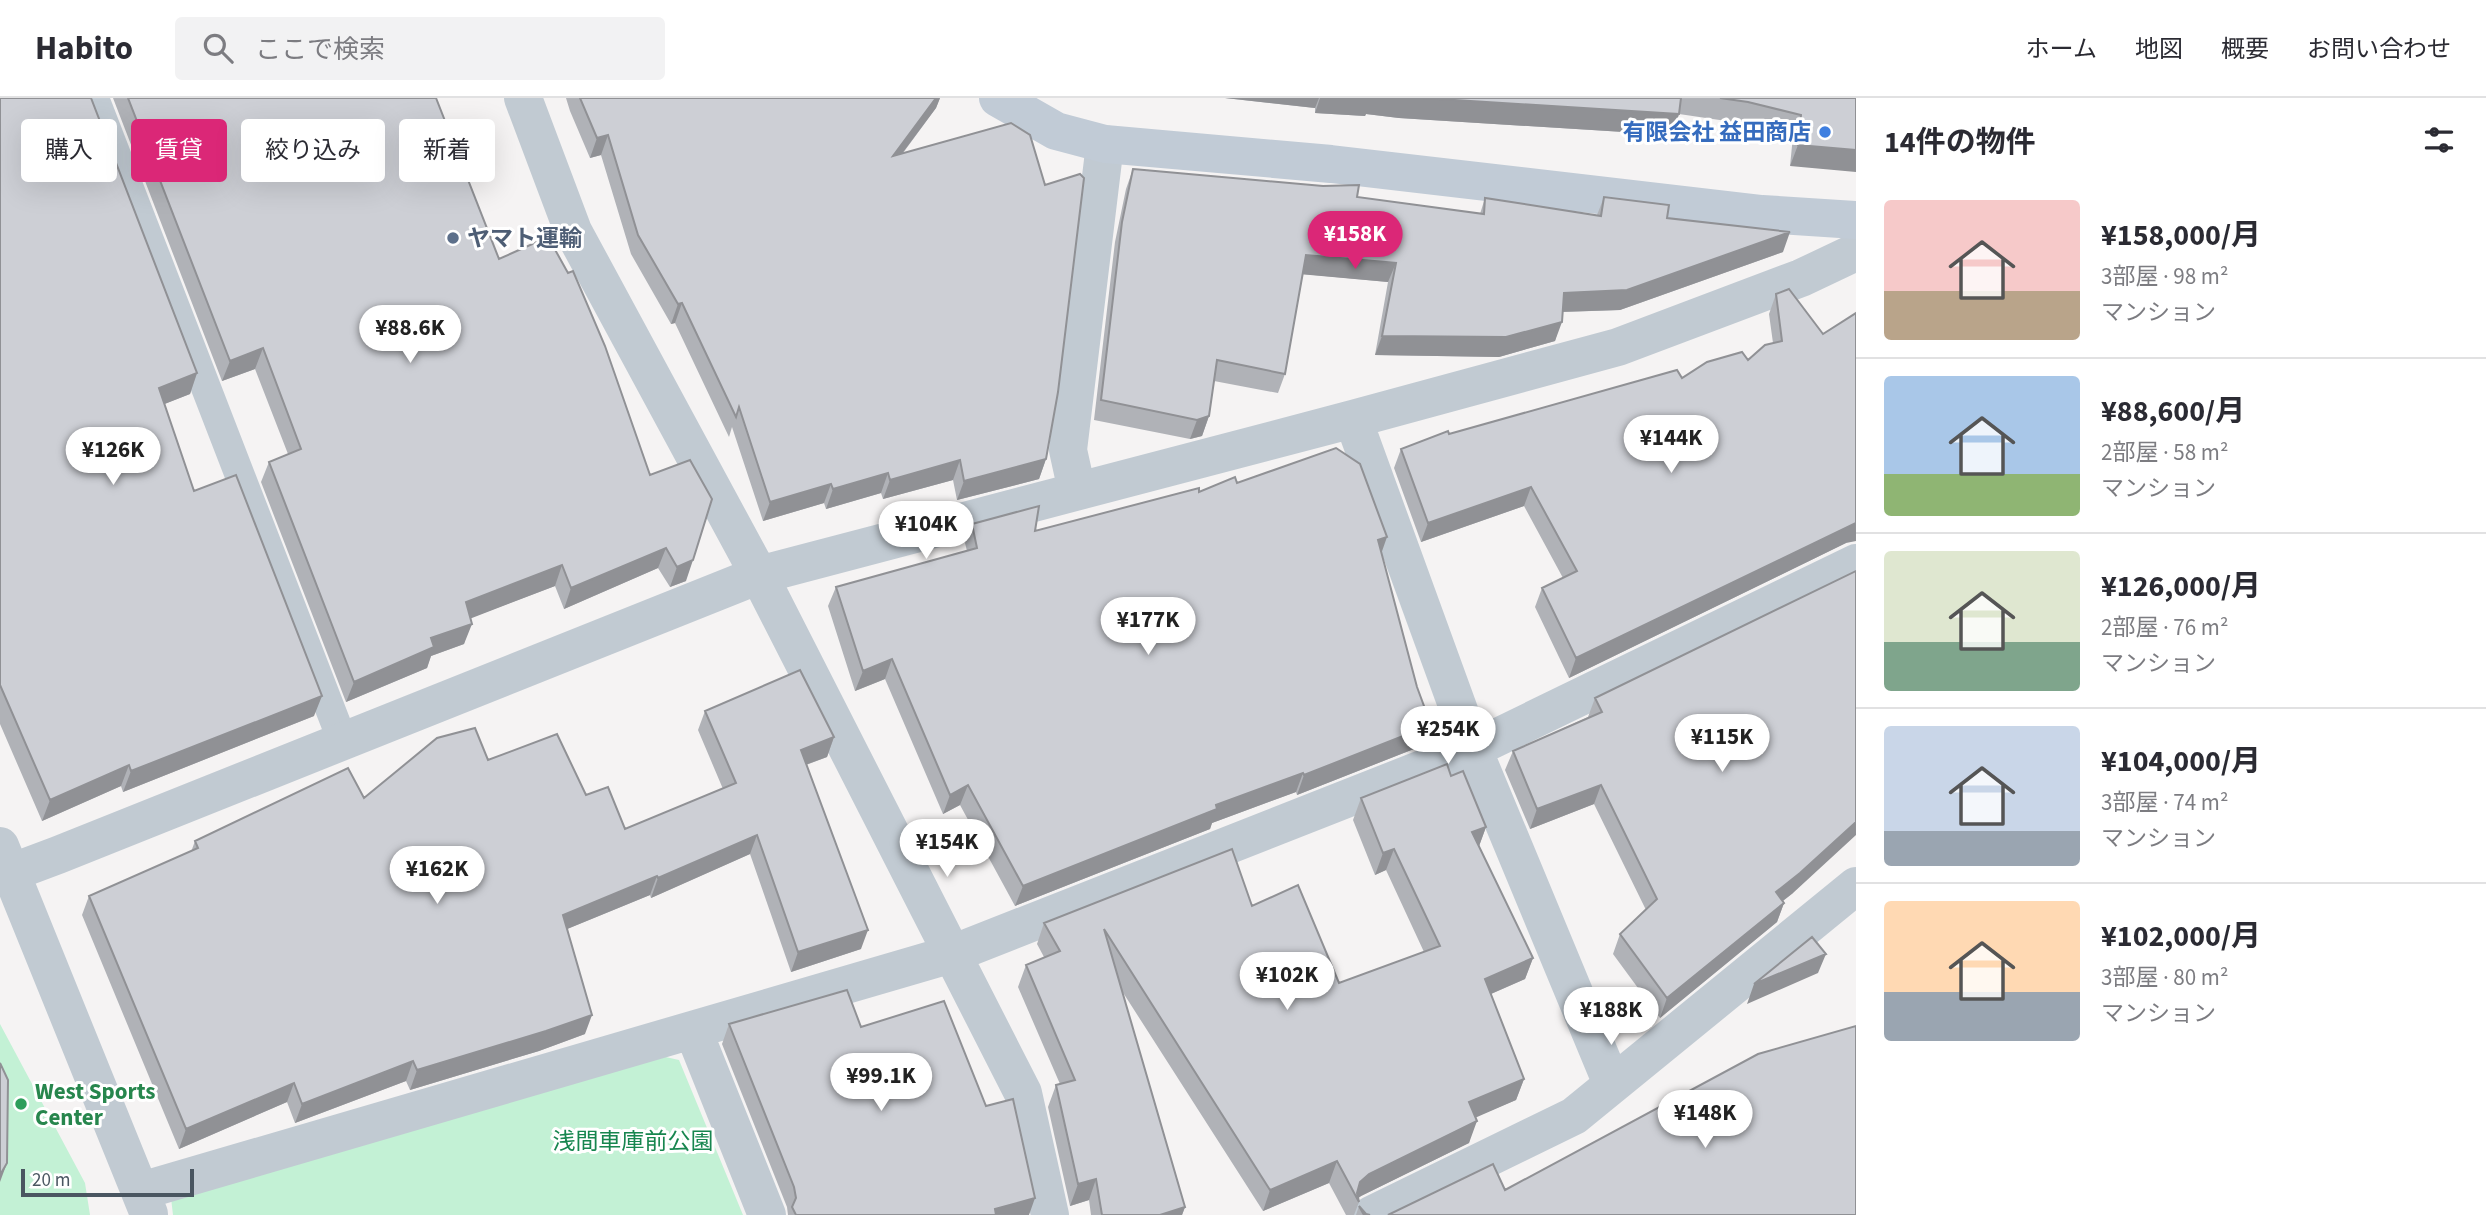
<!DOCTYPE html>
<html lang="ja">
<meta charset="utf-8">
<style>
:root{--surface:#fff;--page:#f2f2f3;--text:#2b2b33;--muted:#7c7c81;--line:#e1e1e2;--accent:#db2777}
body{margin:0;font-family:"Source Sans 3","Noto Sans JP",sans-serif;background:var(--page);color:var(--text);height:100vh;display:flex;flex-direction:column;font-size:26px;white-space:nowrap}
*{box-sizing:border-box;margin:0}
p{font-size:23px;color:var(--muted)}
.icon{flex:none;width:38px;height:38px;fill:none;stroke:currentColor;stroke-width:2;stroke-linecap:round;stroke-linejoin:round}
.map{position:relative;flex:1;overflow:hidden}
.side{display:flex;flex-direction:column;background:var(--surface);width:630px}
.side>*{flex:none}
.banner{position:absolute;left:21px;top:21px;width:665px;height:63px;display:flex;gap:14px}
.scale{position:absolute;left:21px;bottom:18px;width:173px;box-sizing:border-box;padding-left:7px;border:4px solid #4a5661;border-top:0;font-size:19px;line-height:24px;white-space:nowrap;color:#4a5661;-webkit-text-stroke:5px #fff;paint-order:stroke}
.price{position:absolute;translate:-50% -60px;padding:0 16px;border-radius:24px;background:#fff;color:#222;font-size:23px;line-height:46px;filter:drop-shadow(0 2px 4px #0008)}
.price::after{content:'';position:absolute;left:50%;top:42px;width:21px;height:16px;margin-left:-10px;background:inherit;clip-path:polygon(0 0,100% 0,50% 100%)}
.price.selected{background:var(--accent);color:#fff}
ul{padding:0;list-style:none}
li{display:flex;align-items:center;gap:21px;height:175px;padding:0 28px}
li+li{border-top:2px solid var(--line)}
li span{display:grid;place-items:center;flex:none;width:196px;height:140px;border-radius:7px;color:#555}
li>.icon{margin-inline-start:auto}
span .icon{width:84px;height:84px;fill:#fffc;stroke-width:1}
li b{font-size:30px}
h2{display:flex;justify-content:space-between;align-items:center;height:84px;padding:0 28px;font-size:30px}
.chip{padding:0 24px;border-radius:7px;background:var(--surface);box-shadow:0 7px 28px #0002;font-size:24px;line-height:63px}
.chip.selected{background:var(--accent);color:#fff}
header{display:flex;align-items:center;gap:42px;box-sizing:border-box;height:98px;padding:0 35px;background:var(--surface);border-bottom:2px solid var(--line)}
header strong{font-size:33px}
nav{display:flex;gap:38px;margin-inline-start:auto;font-size:24px}
.search{width:490px;height:63px;background:var(--page);display:flex;align-items:center;gap:18px;box-sizing:border-box;padding:0 24px;border-radius:7px;color:var(--muted);font-size:26px}
main{display:flex;flex:1;min-height:0}
.map>svg:first-child{display:block}
.green{fill:#c3f1d5}
.lines{fill:none;stroke-linecap:round;stroke-linejoin:round}
.lane{stroke:#c1cad2;stroke-width:30}
.street{stroke:#c1cad2;stroke-width:38}
.secondary{stroke:#c1cbd6;stroke-width:38}
.wall{fill:#b0b2b7}
.shaded-wall{fill:#909195}
.building{fill:#cdcfd5;stroke:#909195;stroke-width:2}
.shop-dot{fill:#3f7fe0;stroke:#fff;stroke-width:2.5}
.service-dot{fill:#5c6f8a;stroke:#fff;stroke-width:2.5}
.leisure-dot{fill:#2e9e5b;stroke:#fff;stroke-width:2.5}
.labels{text-anchor:middle;stroke-width:6;stroke-linejoin:round;paint-order:stroke}
.shop-label{font-size:23px;font-weight:bold;fill:#366cbe;stroke:#fff;text-anchor:end}
.service-label{font-size:23px;font-weight:bold;fill:#4e5e75;stroke:#fff;text-anchor:start}
.leisure-label{font-size:23px;font-weight:bold;fill:#27864d;stroke:#fff;text-anchor:start}
.park-label{font-size:23px;fill:#17864f;stroke:#fff}
</style>
<header>
<strong>Habito</strong>
<div class="search"><svg class="icon" aria-label="search" viewBox="0 0 24 24"><circle cx="10" cy="10" r="6"/><path d="M15 15l6 6"/></svg>ここで検索</div>
<nav><a>ホーム</a><a>地図</a><a>概要</a><a>お問い合わせ</a></nav>
</header>
<main>
<div class="map">
<svg width="1856" height="1117" viewBox="0 0 1856 1117">
<rect width="100%" height="100%" fill="#f5f3f3"/>
<!-- green -->
<path class="green" d="M0,926L85,1085L90,1117H0Z
M661,958L679,962L743,1117H173L171,1100Z"/>
<g class="lines">
<!-- lane -->
<path class="lane" d="M94,0L343,644"/>
<!-- street -->
<path class="street" d="M523,0L573,133L759,477L1023,995L1050,1117
M1353,321L1473,651L1612,986
M1077,393L1068,352L1105,46
M0,748L149,1116
M0,776L10,775L58,757L759,477L1353,321L1618,249L1801,180L1856,154
M693,932L767,1117
M141,1093L952,856L1473,651L1856,465
M1371,1117L1574,1018L1856,788"/>
<!-- secondary -->
<path class="secondary" d="M998,0L1056,33L1105,46L1331,66L1762,116L1856,122"/>
</g>
<!-- wall -->
<path class="wall" d="M0,0L197,275L190,296L164,306L194,393L314,618L123,694L121,688L42,723L0,626Z
M113,0H436L499,161L686,483L670,489L658,470L564,511L555,488L470,520L464,546L431,558L427,570L346,604L261,384L269,364L288,356L255,271L222,283Z
M566,0H940L936,10L903,55L1046,361L1039,381L957,402L953,382L883,401L881,395L826,411L824,405L763,423L732,329L729,339L675,225L671,226L631,156L601,57L590,60L570,13Z
M1225,0H1856L1790,68L1793,38L1740,25L1679,16L1672,37L1399,20L1366,16L1365,18L1315,15V10Z
M1133,71L1480,116L1485,100L1597,117L1604,99L1667,120L1783,154L1620,212L1563,214L1555,243L1499,259L1375,257L1388,184L1303,176L1285,276L1278,295L1214,283L1209,318L1202,338L1190,341L1094,322L1115,144L1126,91Z
M1776,196L1846,445L1569,580L1535,509L1542,490L1563,480L1524,408L1421,444L1394,370L1401,351L1449,336L1682,280L1748,262L1773,245L1769,216Z
M1237,385L1381,455L1424,647L1297,697L1296,694L1212,725L1210,731L1015,808L960,707L943,716L885,581L855,593L828,508L836,489L967,453L965,445L972,426L1035,433Z
M1595,600L1793,795L1783,803L1784,805L1777,824L1660,920L1613,856L1620,836L1646,812L1594,706L1530,731L1505,672L1513,653L1588,619Z
M705,613L834,639L827,659L806,667L861,851L791,874L750,756L651,800L650,797L567,831L585,936L539,953L410,992L406,983L295,1025L287,1004L179,1051L82,817L89,798L191,754L195,743L364,700L488,662L586,697L625,731L723,691L698,632Z
M1451,678L1486,729L1479,748L1533,860L1525,881L1491,896L1524,981L1516,1002L1475,1019L1469,1045L1361,1098L1358,1100L1359,1104L1354,1117H1346L1329,1085L1263,1113L1122,893L1185,1109L1182,1117H1091L1089,1102L1070,1108L1048,1009L1056,987L1060,986L1018,889L1026,867L1044,859L1037,846L1044,825L1252,808L1339,885L1424,854L1386,772L1375,777L1353,722L1361,700Z
M729,926L861,929L1029,1117H788L787,1109L722,946Z
M1359,1108L1366,1116L1370,1117H1356Z"/>
<!-- shaded-wall -->
<path class="shaded-wall" d="M936,0H940L936,10L886,77L893,58Z
M1225,0H1319L1315,10Z
M1320,0H1423L1679,16L1672,37L1399,20L1366,16L1365,18L1315,15Z
M608,37L601,57L590,60L597,40Z
M1798,47L1856,52V74L1790,68Z
M1790,134L1783,154L1620,212L1557,214L1564,195Z
M1306,157L1396,165L1388,184L1299,176Z
M682,205L675,225L671,226L678,206Z
M1562,224L1555,243L1499,259L1375,257L1382,238Z
M263,250L255,271L222,283L230,263Z
M197,275L190,296L152,311L159,290Z
M1209,318L1202,338L1190,341L1197,322Z
M1046,361L1039,381L957,402L964,383Z
M960,362L953,382L883,401L890,382Z
M888,375L881,395L826,411L833,391Z
M831,386L824,405L763,423L770,404Z
M1531,389L1524,408L1421,444L1428,425Z
M1856,425V443L1846,445L1569,580L1576,560Z
M1387,439L1380,459L1378,442Z
M666,450L658,470L564,511L571,490Z
M693,462L686,483L670,489L677,469Z
M562,467L555,488L459,525L466,504Z
M472,526L464,546L431,558L427,570L346,604L354,584L431,540Z
M892,561L885,581L855,593L863,573Z
M322,598L314,618L123,694L131,673Z
M1431,627L1424,647L1297,697L1304,677Z
M834,639L827,659L794,671L801,652Z
M129,667L121,688L42,723L50,702Z
M1303,675L1296,694L1212,725L1210,731L1015,808L1023,788L1216,707Z
M968,687L960,707L943,716L950,697Z
M1601,687L1594,706L1530,731L1537,711Z
M1856,724V737L1793,795L1768,814L1776,794Z
M1486,729L1478,751L1472,734Z
M757,737L750,756L651,800L658,780Z
M1394,751L1386,772L1375,777L1383,755Z
M657,778L650,797L555,836L563,817Z
M1784,805L1777,824L1660,920L1667,900Z
M868,832L861,851L791,874L798,854Z
M1826,856L1818,875L1747,906L1754,886Z
M1533,860L1525,881L1477,902L1485,881Z
M592,917L585,936L539,953L410,992L417,972Z
M413,963L406,983L295,1025L302,1006Z
M1524,981L1516,1002L1461,1026L1469,1004Z
M294,985L287,1004L179,1051L186,1031Z
M1477,1023L1469,1045L1361,1098L1357,1101L1355,1098L1360,1084L1369,1076Z
M1337,1063L1329,1085L1263,1113L1270,1092Z
M7,1065L0,1084V1077Z
M1096,1081L1089,1102L1070,1108L1078,1086Z
M1035,1100L1029,1117H993L995,1111Z
M1185,1109L1182,1117H1160Z"/>
<!-- building -->
<path class="building" d="M0,0H91L197,275L159,290L194,393L236,377L322,598L131,673L129,667L50,702L0,587Z
M128,0H436L499,161L548,139L568,175L573,173L605,248L650,377L690,362L712,401L693,462L677,469L666,450L571,490L562,467L466,504L472,526L431,540L434,549L354,584L269,364L301,351L263,250L230,263Z
M580,0H936L893,58L1011,25L1030,37L1045,87L1080,76L1084,80L1058,294L1046,361L964,383L960,362L890,382L888,375L833,391L831,386L770,404L739,309L736,319L682,205L678,206L638,137L608,37L597,40Z
M1423,0H1681L1679,16Z
M1720,0H1856V52L1798,47L1801,17L1748,4Z
M1133,71L1323,88L1359,87L1357,99L1484,116L1485,100L1601,118L1604,99L1669,107L1667,120L1790,134L1627,192L1564,195L1562,224L1506,239L1382,238L1396,165L1306,157L1285,276L1217,262L1209,318L1197,322L1101,302L1122,124Z
M1789,191L1823,236L1856,215V425L1576,560L1542,490L1577,473L1531,389L1428,425L1401,351L1448,333L1449,336L1677,272L1682,280L1707,264L1742,254L1748,262L1765,247L1782,243L1776,196Z
M1336,350L1360,366L1387,439L1378,442L1417,589L1431,627L1304,677L1303,675L1216,707L1217,711L1023,788L968,687L950,697L892,561L863,573L836,489L977,450L972,426L1039,408L1035,433L1199,390V394L1235,379L1237,385Z
M1856,473V724L1800,775L1776,794L1784,805L1667,900L1620,836L1657,801L1601,687L1537,711L1513,653L1602,614L1595,600Z
M800,572L834,639L801,652L868,832L798,854L757,737L658,780L657,778L563,817L592,917L546,933L417,972L413,963L302,1006L294,985L186,1031L89,798L198,750L195,743L348,670L364,700L437,640L475,630L488,662L557,636L586,697L608,689L625,731L736,685L705,613Z
M1447,666L1451,678L1463,673L1486,729L1472,734L1533,860L1485,881L1524,981L1469,1004L1477,1023L1369,1076L1360,1084L1357,1095L1359,1104L1337,1063L1270,1092L1104,831L1185,1109L1160,1117H1102L1096,1081L1078,1086L1056,987L1075,982L1026,867L1060,853L1044,825L1232,751L1252,808L1298,787L1339,885L1440,848L1394,751L1383,755L1361,700Z
M1812,839L1826,856L1754,886Z
M847,892L861,929L944,903L986,1008L1013,1001L1035,1100L995,1111L996,1117H796L792,1109L796,1100L794,1089L729,926Z
M1856,928V1117H1388L1493,1066L1505,1092L1758,956Z
M0,965L8,982L7,1065L0,1077Z
M1359,1108L1366,1116L1370,1117H1364Z"/>
<!-- markers -->
<circle class="shop-dot" cx="1825" cy="34" r="7"/>
<circle class="service-dot" cx="453" cy="140" r="7"/>
<circle class="leisure-dot" cx="21" cy="1006" r="7"/>
<g class="labels">
<!-- shop labels -->
<g class="shop-label">
<text x="1811" y="42">有限会社 益田商店</text>
</g>
<!-- service labels -->
<g class="service-label">
<text x="467" y="148">ヤマト運輸</text>
</g>
<!-- leisure labels -->
<g class="leisure-label">
<text x="35" y="1001">West Sports<tspan x="35" dy="26">Center</tspan></text>
</g>
<!-- park labels -->
<g class="park-label">
<text x="633" y="1051">浅間車庫前公園</text>
</g>
</g>
</svg>
<div class="scale">20 m</div>
<b class="price selected" style="left:1355px;top:173px">¥158K</b>
<b class="price" style="left:410px;top:267px">¥88.6K</b>
<b class="price" style="left:1671px;top:377px">¥144K</b>
<b class="price" style="left:113px;top:389px">¥126K</b>
<b class="price" style="left:926px;top:463px">¥104K</b>
<b class="price" style="left:1148px;top:559px">¥177K</b>
<b class="price" style="left:1448px;top:668px">¥254K</b>
<b class="price" style="left:1722px;top:676px">¥115K</b>
<b class="price" style="left:947px;top:781px">¥154K</b>
<b class="price" style="left:437px;top:808px">¥162K</b>
<b class="price" style="left:1287px;top:914px">¥102K</b>
<b class="price" style="left:1611px;top:949px">¥188K</b>
<b class="price" style="left:881px;top:1015px">¥99.1K</b>
<b class="price" style="left:1705px;top:1052px">¥148K</b>
<div class="banner">
<a class="chip">購入</a>
<a class="chip selected">賃貸</a>
<a class="chip">絞り込み</a>
<a class="chip">新着</a>
</div>
</div>
<section class="side">
<h2>14件の物件<svg class="icon" aria-label="filters" viewBox="0 0 24 24"><path d="M4 7h16M4 17h16"/><circle cx="9" cy="7" r="2"/><circle cx="15" cy="17" r="2"/></svg></h2>
<ul>
<li><span style="background:linear-gradient(#f6c9c9 65%,#b9a48a 0)"><svg class="icon" aria-label="home" viewBox="0 0 24 24"><path d="M3 11l9-7 9 7M6 9v11h12V9"/></svg></span><div><b>¥158,000/月</b><p>3部屋 · 98 m²</p><p>マンション</p></div></li>
<li><span style="background:linear-gradient(#a9c7e8 70%,#8fb573 0)"><svg class="icon" aria-label="home" viewBox="0 0 24 24"><path d="M3 11l9-7 9 7M6 9v11h12V9"/></svg></span><div><b>¥88,600/月</b><p>2部屋 · 58 m²</p><p>マンション</p></div></li>
<li><span style="background:linear-gradient(#dfe7d0 65%,#7fa58c 0)"><svg class="icon" aria-label="home" viewBox="0 0 24 24"><path d="M3 11l9-7 9 7M6 9v11h12V9"/></svg></span><div><b>¥126,000/月</b><p>2部屋 · 76 m²</p><p>マンション</p></div></li>
<li><span style="background:linear-gradient(#c9d6e8 75%,#9aa5b1 0)"><svg class="icon" aria-label="home" viewBox="0 0 24 24"><path d="M3 11l9-7 9 7M6 9v11h12V9"/></svg></span><div><b>¥104,000/月</b><p>3部屋 · 74 m²</p><p>マンション</p></div></li>
<li><span style="background:linear-gradient(#ffd9b3 65%,#9aa5b1 0)"><svg class="icon" aria-label="home" viewBox="0 0 24 24"><path d="M3 11l9-7 9 7M6 9v11h12V9"/></svg></span><div><b>¥102,000/月</b><p>3部屋 · 80 m²</p><p>マンション</p></div></li>
</ul>
</section>
</main>
